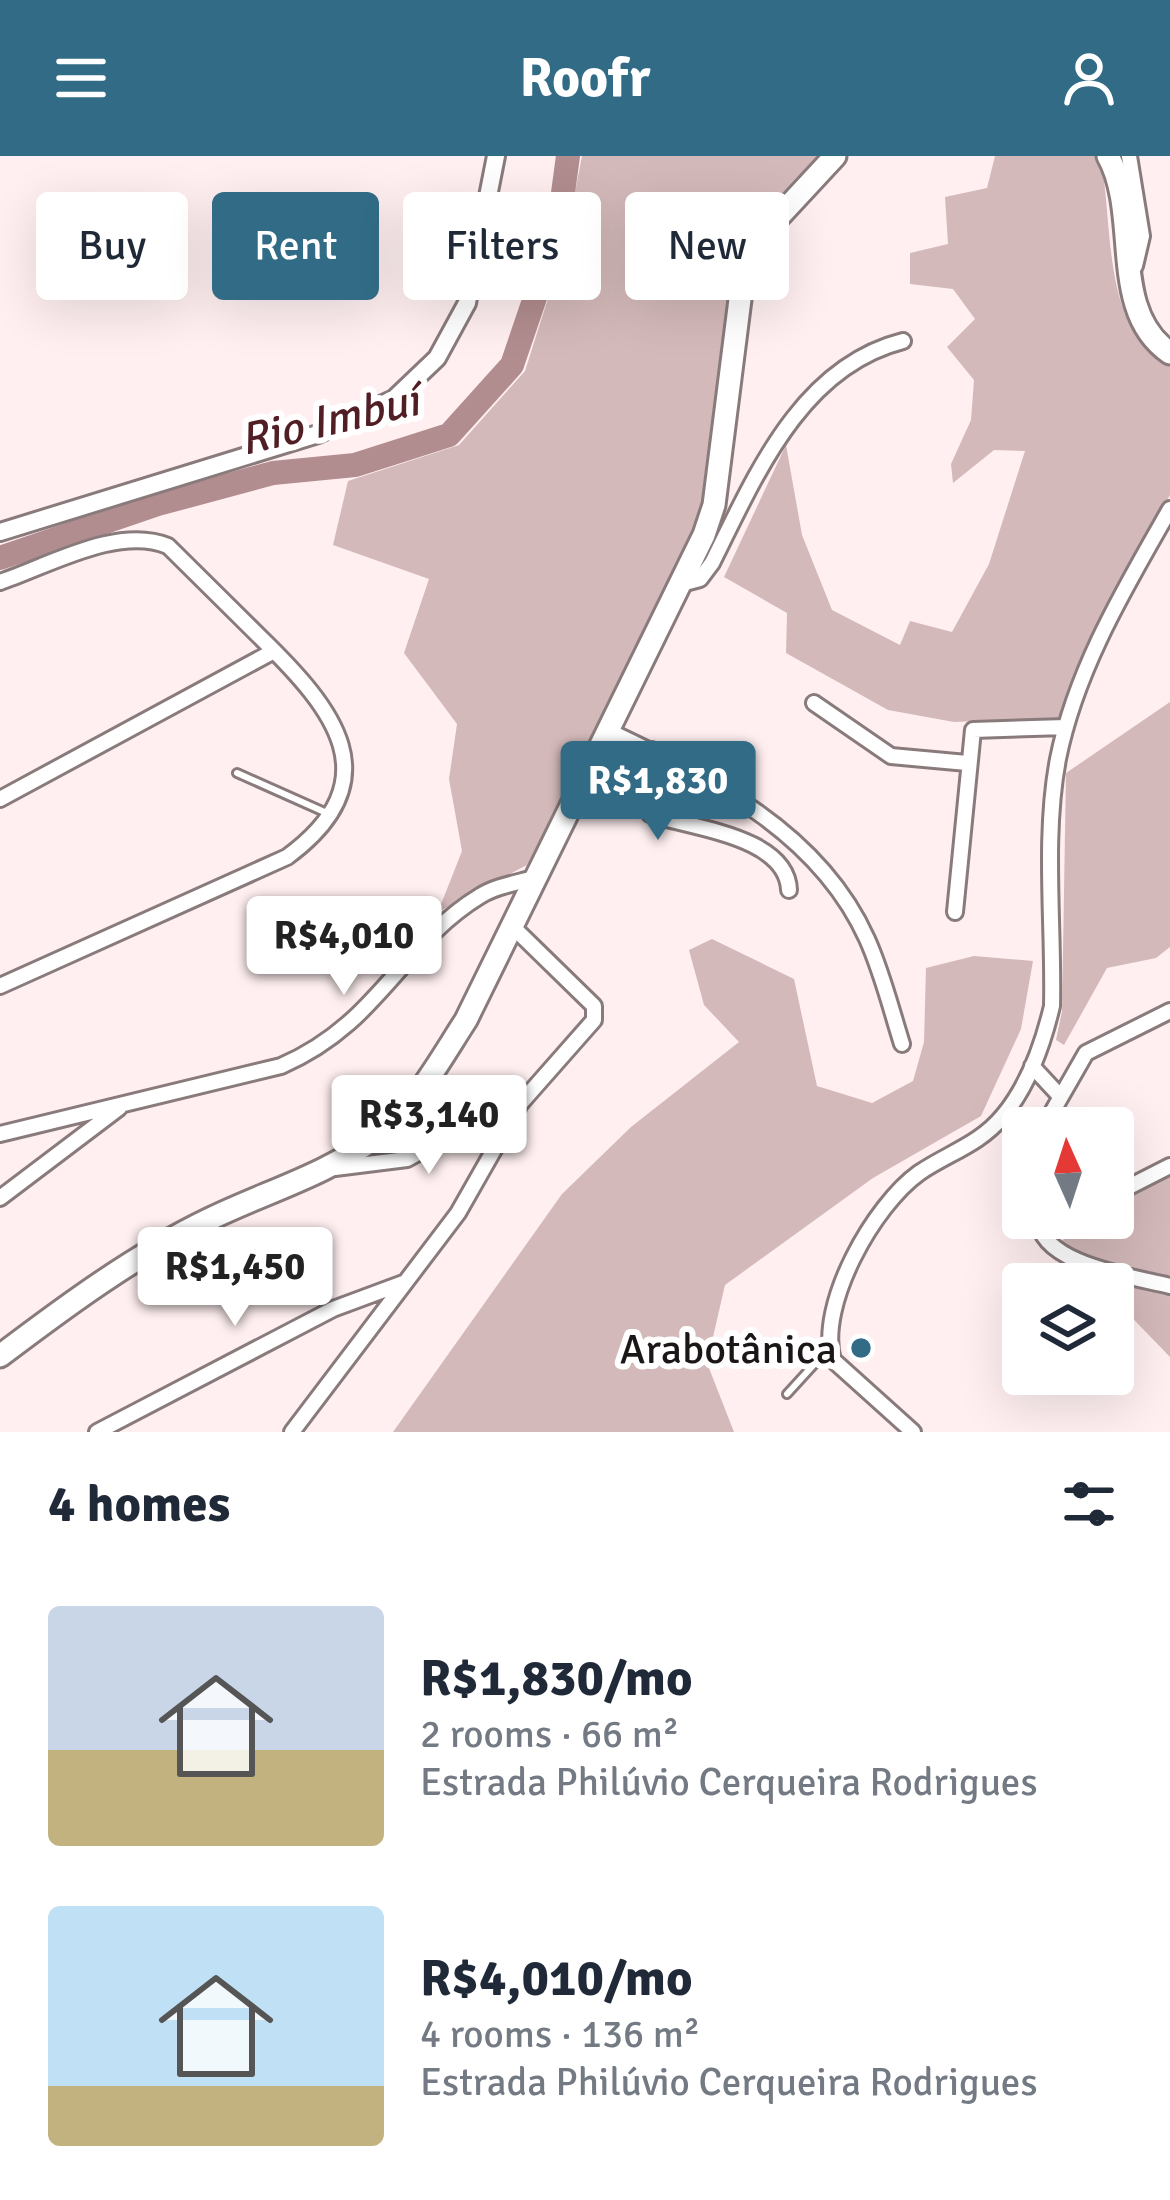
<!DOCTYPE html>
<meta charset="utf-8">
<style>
:root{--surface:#fff;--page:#f2f2f3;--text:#1f2937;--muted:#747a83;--accent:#326b85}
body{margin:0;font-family:Signika,sans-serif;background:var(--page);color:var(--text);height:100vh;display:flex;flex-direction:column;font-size:45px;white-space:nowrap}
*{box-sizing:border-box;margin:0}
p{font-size:39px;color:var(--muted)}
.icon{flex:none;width:66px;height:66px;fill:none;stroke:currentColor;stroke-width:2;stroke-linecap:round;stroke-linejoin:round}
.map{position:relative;height:1276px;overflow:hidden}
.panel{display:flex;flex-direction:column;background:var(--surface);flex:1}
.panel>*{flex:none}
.top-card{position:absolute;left:36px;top:36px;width:1098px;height:108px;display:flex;gap:24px}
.needle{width:78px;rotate:357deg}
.fabs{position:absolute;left:1002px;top:951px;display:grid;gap:24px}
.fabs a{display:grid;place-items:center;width:132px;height:132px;border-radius:12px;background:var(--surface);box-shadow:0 12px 48px #0002;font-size:60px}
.price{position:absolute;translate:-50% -102px;padding:0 27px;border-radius:12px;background:#fff;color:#222;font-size:39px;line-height:78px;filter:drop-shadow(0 3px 6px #0008)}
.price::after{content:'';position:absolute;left:50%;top:72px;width:36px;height:27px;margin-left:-18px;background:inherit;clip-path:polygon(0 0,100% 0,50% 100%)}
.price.on{background:var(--accent);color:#fff}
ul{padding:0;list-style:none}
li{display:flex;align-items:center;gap:36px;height:300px;padding:0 48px}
li span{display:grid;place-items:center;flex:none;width:336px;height:240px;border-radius:12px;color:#555}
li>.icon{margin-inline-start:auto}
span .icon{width:144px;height:144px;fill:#fffc;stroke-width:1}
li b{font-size:51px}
h2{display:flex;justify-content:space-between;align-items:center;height:144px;padding:0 48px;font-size:51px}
.chip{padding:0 42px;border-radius:12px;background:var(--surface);box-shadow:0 12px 48px #0002;font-size:42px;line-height:108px}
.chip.on{background:var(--accent);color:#fff}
header{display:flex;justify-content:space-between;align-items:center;height:156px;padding:0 48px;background:var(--accent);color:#fff;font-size:54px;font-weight:700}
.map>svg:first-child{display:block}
.green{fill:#d4b9ba}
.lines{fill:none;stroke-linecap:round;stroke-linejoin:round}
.river{stroke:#b28d8f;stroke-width:24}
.service-casing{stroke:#897b7c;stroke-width:12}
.minor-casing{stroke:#897b7c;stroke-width:20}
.tertiary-casing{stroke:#897b7c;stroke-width:22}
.primary-casing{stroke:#897b7c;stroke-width:27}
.service{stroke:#fff;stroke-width:6}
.minor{stroke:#fff;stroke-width:14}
.tertiary{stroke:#fff;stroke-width:16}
.primary{stroke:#fff;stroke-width:21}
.poi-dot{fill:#326b85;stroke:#fff;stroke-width:4.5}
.labels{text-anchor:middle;stroke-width:12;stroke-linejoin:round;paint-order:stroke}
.poi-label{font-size:42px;fill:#1c1717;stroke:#fff;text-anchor:end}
.water-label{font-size:45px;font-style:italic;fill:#501e24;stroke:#fff}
</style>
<header><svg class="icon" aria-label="menu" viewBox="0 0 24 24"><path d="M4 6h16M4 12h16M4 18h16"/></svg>Roofr<svg class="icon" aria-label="person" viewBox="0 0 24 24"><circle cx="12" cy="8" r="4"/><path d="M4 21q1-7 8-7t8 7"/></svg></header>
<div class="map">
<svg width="1170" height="1276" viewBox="0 0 1170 1276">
<rect width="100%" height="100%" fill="#ffeff0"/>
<!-- green -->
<path class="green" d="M582,0H826L738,86L706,338L671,427L527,709L438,756L462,695L449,623L457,568L404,497L429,423L333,389L348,325L459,289L525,215L565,89Z
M995,0H1095L1102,11C1113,74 1103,177 1170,210V339L1106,449L1059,562L954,566L888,554L786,497L787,457L724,421L786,289L802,379L832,454L900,489L910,465L952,476L989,408L1025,295L994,294L953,327L951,308L971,264L974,224L947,191L975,163L953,133L910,128V97L948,88L945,41L987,32Z
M1170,546V791L1156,802L1107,812L1064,889L1056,884L1062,855L1066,617Z
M712,783L794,823L817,930L872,947L913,925L924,886L926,812L974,800L1033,805L1021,873L981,960L873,1022L725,1129L707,1207L734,1276H393L562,1038L631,971L739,886L704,849L689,794Z
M1165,1003L1170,1010V1201L1113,1142V1128H1099L1059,1087L1091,1062H1113V1044Z"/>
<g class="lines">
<!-- river -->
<path class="river" d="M0,402L158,348L273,317L355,309L449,279L512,209L558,74L568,0"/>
<defs>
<path id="service" d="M237,617L329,658
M787,1238L829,1192"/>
<path id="minor" d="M1129,0L1142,80L1135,110
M0,426C48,410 118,369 168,390C199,421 230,451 261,482C334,553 392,624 287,701L0,830
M685,427L700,423L712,407C755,321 800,211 903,185
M814,547L891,600L967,607
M607,574C708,622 818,674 867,783C882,816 891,853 902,888
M652,594L640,626L650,658C690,672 787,680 789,734
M0,643L274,495
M955,756L973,574L1066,571
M1032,910L1058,938
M1043,972L1086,897L1170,855
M0,978L281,910C379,868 401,788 480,740C496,730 516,727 534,722
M335,1012L407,1003L501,951L520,948
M1113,1039L1170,1010
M0,1042L119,952
M1039,1062C1037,1108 1135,1121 1170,1130
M97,1276L333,1153L403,1127
M292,1276L458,1057L520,948L594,864V850L512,770
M913,1276L833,1204C817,1149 874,1049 919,1017C948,997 979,989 1003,960C1028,930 1043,888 1052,850C1054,770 1043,682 1058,603C1076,513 1125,432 1170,353"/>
<path id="tertiary" d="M0,376L318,278L394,243L437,202L467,147L496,0"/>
<path id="primary" d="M1108,0C1141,59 1108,155 1170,197
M0,1200C66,1150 135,1099 210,1063C265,1036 327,1019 376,981C415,951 440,904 466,864L704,379L714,349L746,96L835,0"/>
</defs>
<!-- service casing -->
<use href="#service" class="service-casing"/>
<!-- minor casing -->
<use href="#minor" class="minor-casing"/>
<!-- tertiary casing -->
<use href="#tertiary" class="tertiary-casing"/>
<!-- primary casing -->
<use href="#primary" class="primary-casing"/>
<!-- service -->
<use href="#service" class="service"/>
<!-- minor -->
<use href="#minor" class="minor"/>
<!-- tertiary -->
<use href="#tertiary" class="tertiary"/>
<!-- primary -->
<use href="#primary" class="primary"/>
</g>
<!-- markers -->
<circle class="poi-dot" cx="861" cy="1192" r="12"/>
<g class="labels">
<!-- poi labels -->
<g class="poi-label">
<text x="837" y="1207">Arabotânica</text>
</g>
<!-- water labels -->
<g class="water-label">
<text transform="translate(329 263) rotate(-13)" y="16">Rio Imbuí</text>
</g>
</g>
</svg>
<div class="fabs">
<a><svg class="needle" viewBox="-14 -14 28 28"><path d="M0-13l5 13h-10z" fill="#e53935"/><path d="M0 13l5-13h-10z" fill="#747a83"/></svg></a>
<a><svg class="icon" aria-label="layers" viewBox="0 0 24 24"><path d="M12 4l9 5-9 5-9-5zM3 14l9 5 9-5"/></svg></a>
</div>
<b class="price on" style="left:658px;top:687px">R$1,830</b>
<b class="price" style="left:344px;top:842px">R$4,010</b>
<b class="price" style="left:429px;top:1021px">R$3,140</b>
<b class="price" style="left:235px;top:1173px">R$1,450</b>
<div class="top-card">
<a class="chip">Buy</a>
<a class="chip on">Rent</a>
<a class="chip">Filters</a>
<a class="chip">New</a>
</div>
</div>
<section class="panel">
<h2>4 homes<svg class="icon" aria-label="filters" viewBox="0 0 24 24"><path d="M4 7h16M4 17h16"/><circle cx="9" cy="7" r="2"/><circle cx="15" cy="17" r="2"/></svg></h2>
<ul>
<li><span style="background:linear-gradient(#c9d6e8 60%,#c2b280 0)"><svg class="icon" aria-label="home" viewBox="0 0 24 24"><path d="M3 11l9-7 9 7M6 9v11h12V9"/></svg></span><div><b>R$1,830/mo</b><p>2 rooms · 66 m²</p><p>Estrada Philúvio Cerqueira Rodrigues</p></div></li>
<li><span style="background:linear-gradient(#bfe0f5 75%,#c2b280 0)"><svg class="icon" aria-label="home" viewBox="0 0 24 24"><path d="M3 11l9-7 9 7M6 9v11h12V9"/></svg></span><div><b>R$4,010/mo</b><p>4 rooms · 136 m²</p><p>Estrada Philúvio Cerqueira Rodrigues</p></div></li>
</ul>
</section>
